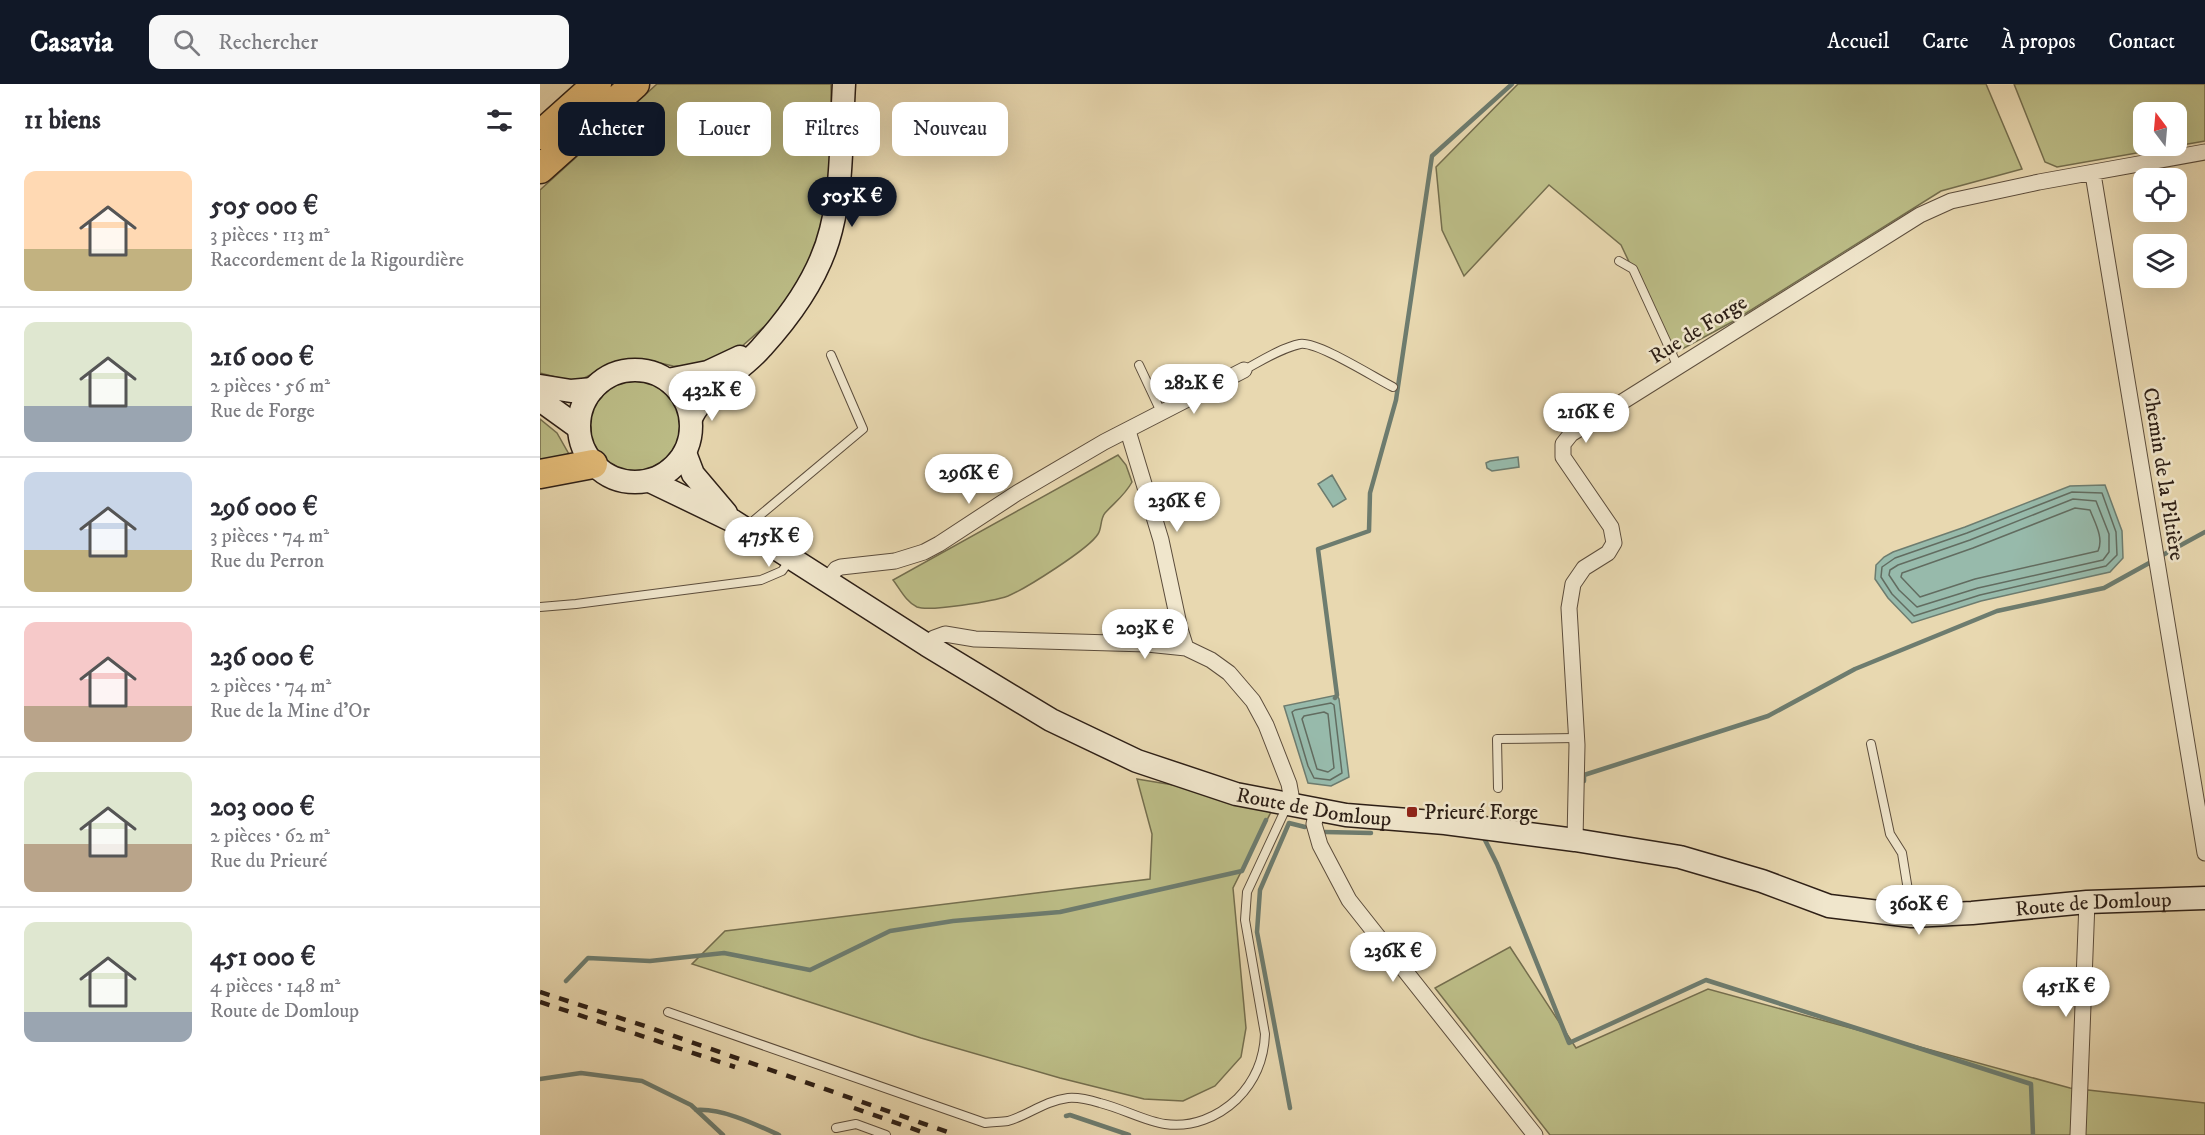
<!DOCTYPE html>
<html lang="fr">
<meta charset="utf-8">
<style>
:root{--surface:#fff;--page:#f7f7f7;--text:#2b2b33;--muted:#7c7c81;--line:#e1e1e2;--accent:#111827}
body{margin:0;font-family:"IM FELL DW Pica",serif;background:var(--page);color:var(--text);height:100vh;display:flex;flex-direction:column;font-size:22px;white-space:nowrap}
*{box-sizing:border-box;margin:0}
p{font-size:20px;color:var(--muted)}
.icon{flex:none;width:33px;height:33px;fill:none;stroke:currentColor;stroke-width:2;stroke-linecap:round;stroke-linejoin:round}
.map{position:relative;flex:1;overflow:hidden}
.side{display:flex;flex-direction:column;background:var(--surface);width:540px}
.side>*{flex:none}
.hud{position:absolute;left:18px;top:18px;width:570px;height:54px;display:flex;gap:12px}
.needle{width:39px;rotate:344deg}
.buttons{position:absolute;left:1593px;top:18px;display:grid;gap:12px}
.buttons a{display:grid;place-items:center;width:54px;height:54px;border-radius:12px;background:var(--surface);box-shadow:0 6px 24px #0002;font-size:30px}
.price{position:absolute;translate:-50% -51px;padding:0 14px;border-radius:21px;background:#fff;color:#222;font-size:20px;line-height:39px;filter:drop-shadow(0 2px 3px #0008)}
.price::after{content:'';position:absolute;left:50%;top:36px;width:18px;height:14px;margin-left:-9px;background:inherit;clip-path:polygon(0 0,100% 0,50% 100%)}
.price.selected{background:var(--accent);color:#fff}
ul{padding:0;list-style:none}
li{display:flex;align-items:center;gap:18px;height:150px;padding:0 24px}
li+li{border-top:2px solid var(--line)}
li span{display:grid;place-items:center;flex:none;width:168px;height:120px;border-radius:12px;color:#555}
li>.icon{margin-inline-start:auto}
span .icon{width:72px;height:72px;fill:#fffc;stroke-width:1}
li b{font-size:26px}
h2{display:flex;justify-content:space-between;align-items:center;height:72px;padding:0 24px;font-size:26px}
.chip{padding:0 21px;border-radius:12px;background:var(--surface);box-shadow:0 6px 24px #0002;font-size:21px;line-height:54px}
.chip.selected{background:var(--accent);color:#fff}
header{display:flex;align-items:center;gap:36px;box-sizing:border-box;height:84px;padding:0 30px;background:var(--accent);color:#fff}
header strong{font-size:28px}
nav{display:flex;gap:33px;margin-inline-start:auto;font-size:21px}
.search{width:420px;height:54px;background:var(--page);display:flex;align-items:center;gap:15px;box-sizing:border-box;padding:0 21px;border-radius:12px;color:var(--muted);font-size:22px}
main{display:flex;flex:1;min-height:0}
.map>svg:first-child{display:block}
.green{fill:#bcbd87;stroke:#746e4e;stroke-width:1.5;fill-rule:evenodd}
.water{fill:#97baab;stroke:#6d7c6f;stroke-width:1.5}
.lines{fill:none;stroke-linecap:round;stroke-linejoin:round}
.shore{stroke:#626c60;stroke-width:1.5}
.stream{stroke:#6d7c6f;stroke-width:4.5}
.lane-casing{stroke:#5c4d3c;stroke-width:10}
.street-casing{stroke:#5c4d3c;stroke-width:17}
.secondary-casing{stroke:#2d1f16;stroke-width:25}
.highway-casing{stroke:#2d1f16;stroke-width:31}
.lane{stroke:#f0e6cc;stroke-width:8}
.street{stroke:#f0e6cc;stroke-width:15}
.secondary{stroke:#f0e6cc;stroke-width:22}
.highway{stroke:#e4bc78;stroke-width:28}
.rail{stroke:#2d1f16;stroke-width:4.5;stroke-dasharray:10 10;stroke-linecap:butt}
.poi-dot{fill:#8f2418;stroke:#f0e6cc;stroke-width:2}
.labels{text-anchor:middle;stroke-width:5;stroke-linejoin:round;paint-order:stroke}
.street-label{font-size:21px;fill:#2d1f16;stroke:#f0e6cc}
.poi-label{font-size:21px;fill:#2d1f16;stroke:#f0e6cc;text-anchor:start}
</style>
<header>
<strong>Casavia</strong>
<div class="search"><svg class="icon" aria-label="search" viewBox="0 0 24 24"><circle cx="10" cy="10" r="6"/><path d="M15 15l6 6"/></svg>Rechercher</div>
<nav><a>Accueil</a><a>Carte</a><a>À propos</a><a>Contact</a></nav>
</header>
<main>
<section class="side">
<h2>11 biens<svg class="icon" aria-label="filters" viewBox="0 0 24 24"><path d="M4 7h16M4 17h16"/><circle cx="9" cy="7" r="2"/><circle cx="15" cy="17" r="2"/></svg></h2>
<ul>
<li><span style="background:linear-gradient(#ffd9b3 65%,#c2b280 0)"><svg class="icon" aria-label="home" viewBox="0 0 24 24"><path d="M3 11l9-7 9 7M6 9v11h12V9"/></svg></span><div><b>505 000 €</b><p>3 pièces · 113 m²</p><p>Raccordement de la Rigourdière</p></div></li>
<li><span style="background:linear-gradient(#dfe7d0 70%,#9aa5b1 0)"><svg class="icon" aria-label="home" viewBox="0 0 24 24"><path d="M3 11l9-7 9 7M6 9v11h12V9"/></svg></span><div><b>216 000 €</b><p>2 pièces · 56 m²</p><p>Rue de Forge</p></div></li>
<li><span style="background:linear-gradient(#c9d6e8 65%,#c2b280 0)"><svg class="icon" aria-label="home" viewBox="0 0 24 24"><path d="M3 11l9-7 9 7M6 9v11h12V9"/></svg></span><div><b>296 000 €</b><p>3 pièces · 74 m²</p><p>Rue du Perron</p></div></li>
<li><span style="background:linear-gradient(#f6c9c9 70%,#b9a48a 0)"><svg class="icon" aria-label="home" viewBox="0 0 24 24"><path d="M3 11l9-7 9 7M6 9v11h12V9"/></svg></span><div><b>236 000 €</b><p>2 pièces · 74 m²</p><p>Rue de la Mine d'Or</p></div></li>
<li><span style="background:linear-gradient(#dfe7d0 60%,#b9a48a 0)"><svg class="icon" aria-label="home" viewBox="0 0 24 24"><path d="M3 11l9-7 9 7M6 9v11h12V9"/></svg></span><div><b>203 000 €</b><p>2 pièces · 62 m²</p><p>Rue du Prieuré</p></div></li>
<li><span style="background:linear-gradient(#dfe7d0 75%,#9aa5b1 0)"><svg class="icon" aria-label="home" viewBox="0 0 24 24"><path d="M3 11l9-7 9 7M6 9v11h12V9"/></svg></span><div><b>451 000 €</b><p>4 pièces · 148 m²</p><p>Route de Domloup</p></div></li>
</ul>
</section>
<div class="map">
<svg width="1665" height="1051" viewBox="0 0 1665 1051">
<rect width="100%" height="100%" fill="#e8d8b0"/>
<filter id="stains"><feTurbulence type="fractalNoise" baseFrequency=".00333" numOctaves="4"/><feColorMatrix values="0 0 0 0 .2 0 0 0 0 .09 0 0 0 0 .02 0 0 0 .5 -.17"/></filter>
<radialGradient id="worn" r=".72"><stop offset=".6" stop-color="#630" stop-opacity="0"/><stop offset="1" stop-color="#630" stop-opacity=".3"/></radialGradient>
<!-- green -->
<path class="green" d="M117,0H291L292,64L283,143L263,191L236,232L201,263L149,283L133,282L111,277L90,276L71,281L42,295L27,296L0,289V106Z
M978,0H1446L1482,85L1401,107L1192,238L1133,270L1081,161L1009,101L924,192L902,146L896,83Z
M1474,0H1665V57L1517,83L1505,78ZM1604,28H1636V62H1604Z
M50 342a45 45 0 1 1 90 0a45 45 0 1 1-90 0Z
M0,335L17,349L30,372L0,379Z
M578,371L586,381L592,398C585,411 575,418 565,429C560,435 562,444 558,450C549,465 485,505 468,512C454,517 390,528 377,523C366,518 360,505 353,496Z
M597,695L736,718L693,804L706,944L701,973L675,1002L643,1017L604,1015L520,994L381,954L152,880L185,847L610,795L612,750Z
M970,863L1036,964L1168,905L1530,1004L1665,1019V1051H1010L895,904Z"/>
<!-- water -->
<path class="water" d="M978,373L979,383L952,387L947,384L946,379L950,377Z
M792,391L806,415L793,423L778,400Z
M1565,401L1582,447L1583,474L1570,488L1441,517L1372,539L1348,514L1335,495L1336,481L1344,473L1353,468L1425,443L1530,402Z
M797,611L799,615L809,693L791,702L768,699L744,622Z"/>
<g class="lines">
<!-- shore -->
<path class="shore" d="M1532,408L1562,409L1576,448L1577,471L1566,482L1440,511L1374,532L1352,510L1341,493L1342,483L1355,474L1427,449Z
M1533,415L1556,417L1569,450V468L1563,476L1438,504L1377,523L1359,506L1349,491L1350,486L1358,481L1430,456Z
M1535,424L1550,426C1555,439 1564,454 1558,467L1435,495L1380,513L1361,493L1362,489L1433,464Z
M791,619L794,621L802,689L790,696L774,694L768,682L752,628L755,626Z
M784,628L788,630L794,684L788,688L777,685L762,635L764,632Z"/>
<!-- stream -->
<path class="stream" d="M1621,472L1665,448
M795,614L797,611L778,465L829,447L830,409L856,316L892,72L972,0
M1044,697V691L1228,632L1315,585L1457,527L1564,504L1611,478
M785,748L831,749
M943,752L957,780L1029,959L1166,896L1491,1000L1493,1051
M26,897L48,874L110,877L184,869L270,886L350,847L413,837L520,828L702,787L726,736
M0,995L41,989L102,997L151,1021L183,1051
M750,1024L717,848L720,806L749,739L765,743
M156,1026C182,1024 215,1040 239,1051
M526,1032L530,1031L589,1051"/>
<defs>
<path id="lane" d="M1079,177L1093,185L1138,283
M599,281L622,330
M704,286C721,277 741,264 760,260C777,257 835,294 853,303
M206,443L323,345L291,271
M0,523L36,520L221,496L242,487L250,476
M1331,660L1350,750L1362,769L1372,831
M958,704L957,655L1036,654
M128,928L445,1039C452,1038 461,1038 468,1037C489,1031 504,1017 528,1014C539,1013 550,1016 560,1019C581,1024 607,1038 625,1040C652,1044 678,1033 697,1015C715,997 724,976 725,950L705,836L707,808L747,722
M296,1044L316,1040L346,1051"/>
<path id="street" d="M1553,90L1665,769
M588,347L621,456L640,545L646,564
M287,497L296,485L301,483L355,477L384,468L399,460L477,409L564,358L704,286
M387,561L394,554L405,550L435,555L607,560L646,564L671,576L689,589L713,617L726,641L749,700L751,711L748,721
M777,726L774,740L780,761L809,816L995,1051
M1035,756L1037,661L1029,524L1033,500L1044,484L1068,469L1074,459L1071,443L1023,373V360L1031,350L1380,131L1411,117L1499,98L1665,68
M1538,1051L1547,818"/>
<g id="secondary">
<circle cx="95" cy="342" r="56"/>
<path d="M128,296L168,288L200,273"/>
<path d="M0,302L31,307L53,305"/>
<path d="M0,316L39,344"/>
<path d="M151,334C166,303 201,288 222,263C253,229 280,191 291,146C303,99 301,48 304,0"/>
<path d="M145,369L153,390L186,429"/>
<path id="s1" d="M110,397L193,437L387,561L511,636L597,677L696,710L806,731L905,739L1035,756L1140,773L1222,797L1289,822L1372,832L1432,829L1547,818L1665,814"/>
</g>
<path id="highway" d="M0,51L57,0
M0,85L95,0
M0,390L53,380"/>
</defs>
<!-- lane casing -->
<use href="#lane" class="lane-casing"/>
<!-- street casing -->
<use href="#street" class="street-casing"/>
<!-- secondary casing -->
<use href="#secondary" class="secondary-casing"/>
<!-- highway casing -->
<use href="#highway" class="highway-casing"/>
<!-- lane -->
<use href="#lane" class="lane"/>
<!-- street -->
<use href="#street" class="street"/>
<!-- secondary -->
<use href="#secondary" class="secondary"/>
<!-- highway -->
<use href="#highway" class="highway"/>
<!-- rail -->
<path class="rail" d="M0,908L114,945L416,1051
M0,918L195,983
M314,1024L382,1048"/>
</g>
<!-- markers -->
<rect class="poi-dot" x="866" y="722" width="12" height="12" rx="3"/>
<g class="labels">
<!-- street labels -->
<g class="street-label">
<text transform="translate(1158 245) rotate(-32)" y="7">Rue de Forge</text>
<text transform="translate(1624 390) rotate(81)" y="7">Chemin de la Piltière</text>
<text dy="7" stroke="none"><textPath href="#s1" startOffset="746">Route de Domloup</textPath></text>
<text dy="7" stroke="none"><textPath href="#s1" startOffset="1538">Route de Domloup</textPath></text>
</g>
<!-- poi labels -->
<g class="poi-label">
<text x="884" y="735">Prieuré Forge</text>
</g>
</g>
<rect width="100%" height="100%" filter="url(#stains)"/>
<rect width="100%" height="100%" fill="url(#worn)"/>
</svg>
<div class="buttons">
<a><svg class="needle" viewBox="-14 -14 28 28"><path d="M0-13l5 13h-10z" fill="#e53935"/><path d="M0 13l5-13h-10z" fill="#7c7c81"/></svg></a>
<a><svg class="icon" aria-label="locate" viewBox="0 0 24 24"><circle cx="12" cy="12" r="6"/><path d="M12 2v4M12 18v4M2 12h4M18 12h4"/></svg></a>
<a><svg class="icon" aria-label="layers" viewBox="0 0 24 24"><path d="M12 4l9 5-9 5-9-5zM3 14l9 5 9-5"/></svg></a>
</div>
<b class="price selected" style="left:312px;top:144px">505K €</b>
<b class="price" style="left:654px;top:331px">282K €</b>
<b class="price" style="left:172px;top:338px">432K €</b>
<b class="price" style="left:1046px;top:360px">216K €</b>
<b class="price" style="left:429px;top:421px">296K €</b>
<b class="price" style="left:637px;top:449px">236K €</b>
<b class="price" style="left:229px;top:484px">475K €</b>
<b class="price" style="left:605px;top:576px">203K €</b>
<b class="price" style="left:1379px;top:852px">360K €</b>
<b class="price" style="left:853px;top:899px">236K €</b>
<b class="price" style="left:1526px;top:934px">451K €</b>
<div class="hud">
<a class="chip selected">Acheter</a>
<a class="chip">Louer</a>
<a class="chip">Filtres</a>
<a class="chip">Nouveau</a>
</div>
</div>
</main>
